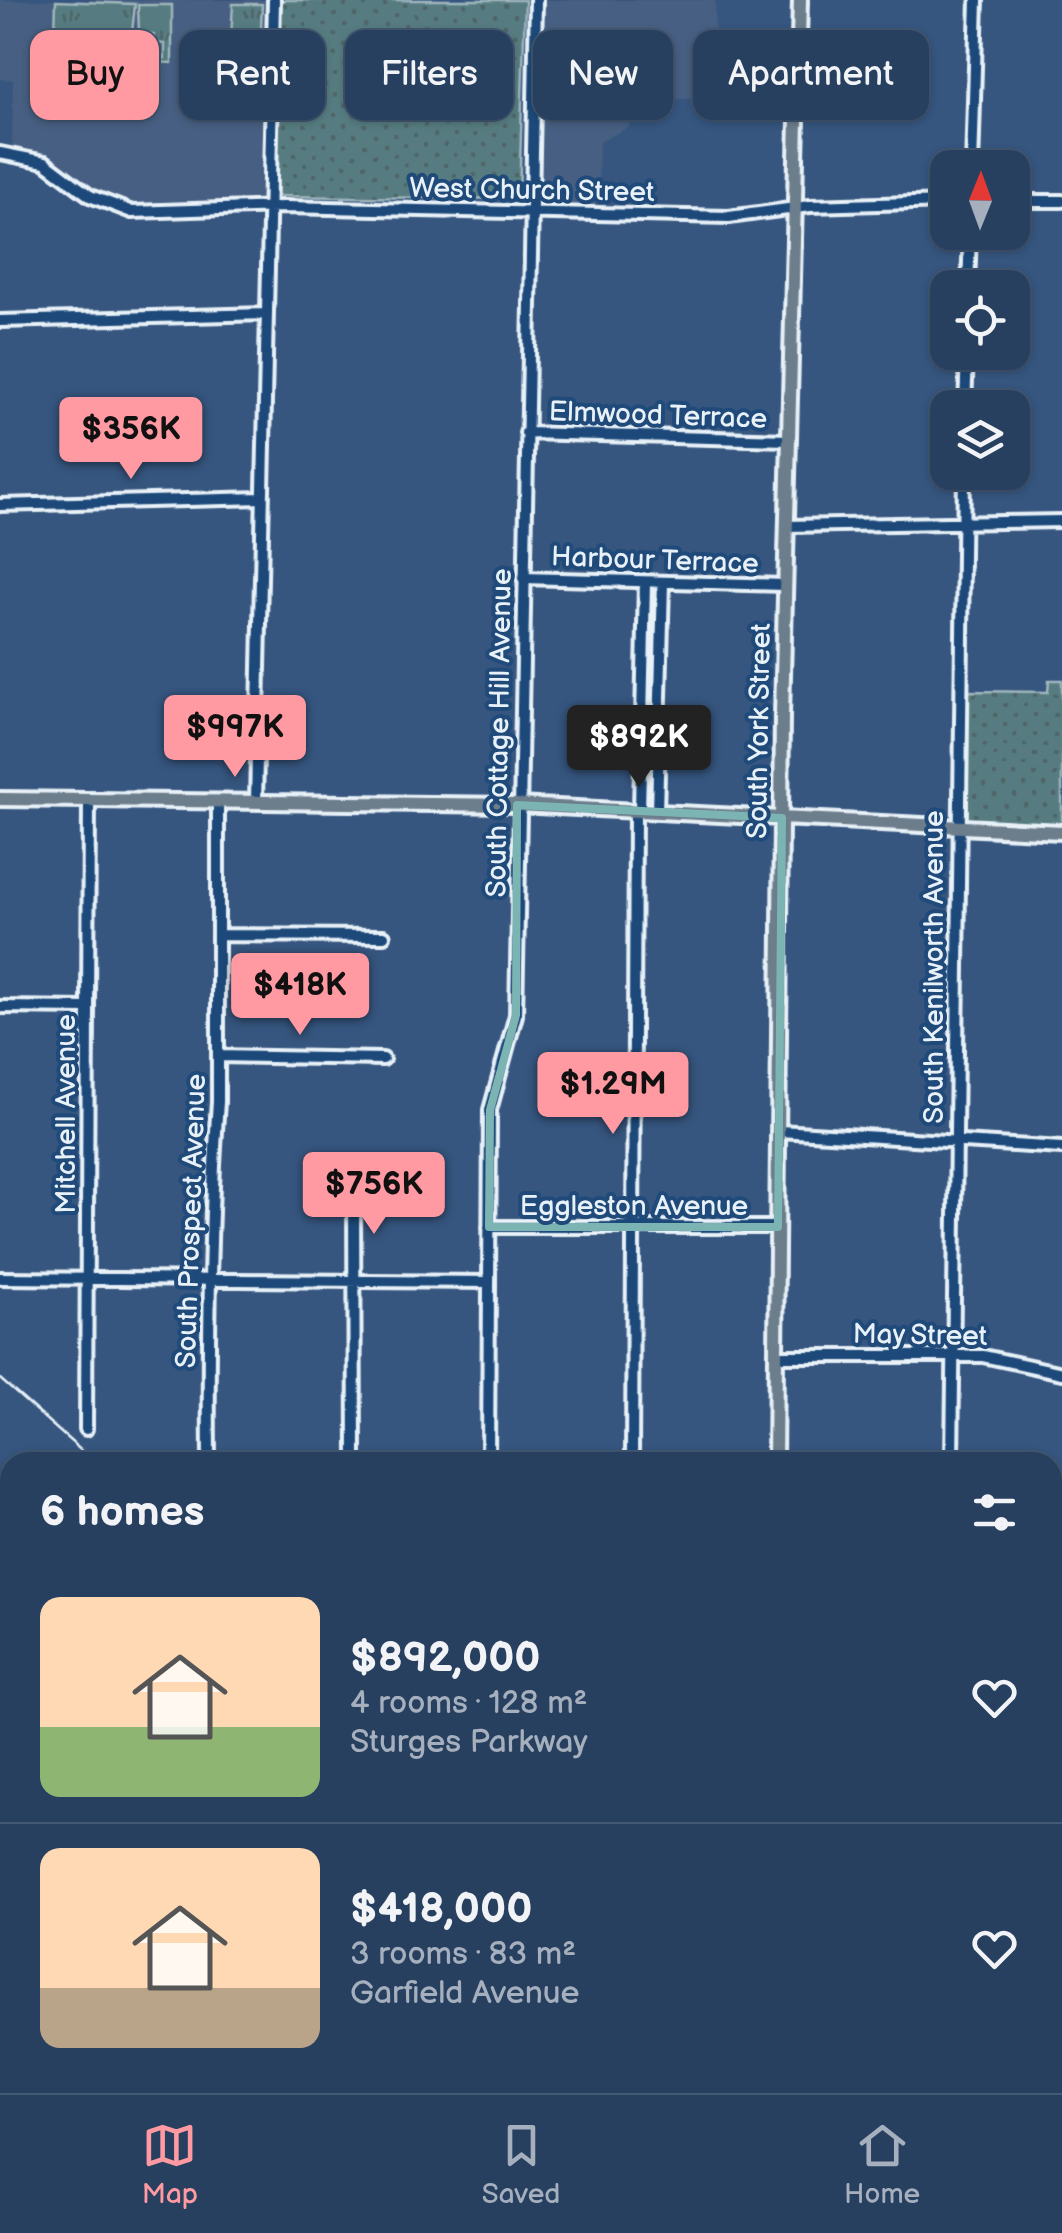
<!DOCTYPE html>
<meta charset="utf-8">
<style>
:root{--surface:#28405f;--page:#304765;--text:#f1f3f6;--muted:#a5afbd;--line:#445974;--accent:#ff9aa2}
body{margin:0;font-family:"Balsamiq Sans",sans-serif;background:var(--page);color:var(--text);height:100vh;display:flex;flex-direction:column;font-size:38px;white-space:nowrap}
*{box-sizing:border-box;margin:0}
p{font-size:32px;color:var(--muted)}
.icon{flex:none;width:55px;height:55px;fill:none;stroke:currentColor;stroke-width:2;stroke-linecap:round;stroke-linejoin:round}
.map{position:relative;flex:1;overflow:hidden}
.details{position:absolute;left:0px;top:1452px;width:1062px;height:642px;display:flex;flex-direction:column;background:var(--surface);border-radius:30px 30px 0 0;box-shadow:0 2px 8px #0004,0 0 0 2px var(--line)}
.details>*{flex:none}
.banner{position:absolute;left:30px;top:30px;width:1002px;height:90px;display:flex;gap:20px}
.needle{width:65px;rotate:1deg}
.tools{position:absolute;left:930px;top:150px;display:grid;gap:20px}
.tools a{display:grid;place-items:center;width:100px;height:100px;border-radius:20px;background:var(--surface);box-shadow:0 2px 8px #0004,0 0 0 2px var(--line);font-size:50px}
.price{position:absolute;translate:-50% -85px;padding:0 22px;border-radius:10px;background:var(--accent);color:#111;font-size:32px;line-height:65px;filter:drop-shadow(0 2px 5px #0008)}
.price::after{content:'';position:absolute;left:50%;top:60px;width:30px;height:22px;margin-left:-15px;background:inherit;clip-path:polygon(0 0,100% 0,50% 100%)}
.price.active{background:#222;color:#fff}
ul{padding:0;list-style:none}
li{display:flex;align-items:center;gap:30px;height:250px;padding:0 40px}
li+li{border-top:2px solid var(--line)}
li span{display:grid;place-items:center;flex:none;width:280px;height:200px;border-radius:20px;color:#555}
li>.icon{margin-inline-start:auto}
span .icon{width:120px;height:120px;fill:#fffc;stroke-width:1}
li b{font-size:42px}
h2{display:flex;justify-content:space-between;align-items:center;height:120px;padding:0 40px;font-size:42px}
.chip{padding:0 35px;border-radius:20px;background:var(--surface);box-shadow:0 2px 8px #0004,0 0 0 2px var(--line);font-size:35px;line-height:90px}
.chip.active{background:var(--accent);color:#111}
.dock{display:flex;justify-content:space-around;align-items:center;height:140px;border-top:2px solid var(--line);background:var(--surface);font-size:28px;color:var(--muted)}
.dock a{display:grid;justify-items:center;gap:5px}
.dock .active{color:var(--accent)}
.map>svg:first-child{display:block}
.built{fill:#465f82}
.grass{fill:url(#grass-tufts);stroke:#9fb6bc;stroke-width:2.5}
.park{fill:url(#park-dots);stroke:#9fb6bc;stroke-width:2.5}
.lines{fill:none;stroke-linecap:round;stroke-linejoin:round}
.minor-casing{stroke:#e8f1f8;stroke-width:18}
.major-casing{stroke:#e8f1f8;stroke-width:20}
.minor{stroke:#1f4a7a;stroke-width:10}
.major{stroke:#6c7d8b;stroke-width:12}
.rail{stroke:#e8f1f8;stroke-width:2.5}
.marked{fill:none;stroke:#7cb4b3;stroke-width:8;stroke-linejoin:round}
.labels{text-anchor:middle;stroke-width:8;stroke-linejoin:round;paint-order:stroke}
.street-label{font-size:28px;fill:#e8f1f8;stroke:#1f4a7a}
</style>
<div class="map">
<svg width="1062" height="2093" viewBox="0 0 1062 2093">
<defs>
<pattern id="grass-tufts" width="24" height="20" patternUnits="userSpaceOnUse" patternTransform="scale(2.5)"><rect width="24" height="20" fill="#567c81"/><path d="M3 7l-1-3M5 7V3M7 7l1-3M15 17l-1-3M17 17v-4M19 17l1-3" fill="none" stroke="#4f6568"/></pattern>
<pattern id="park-dots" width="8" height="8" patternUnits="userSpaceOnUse" patternTransform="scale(2.5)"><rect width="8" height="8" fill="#567c81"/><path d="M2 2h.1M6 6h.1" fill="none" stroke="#4f6568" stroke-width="1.8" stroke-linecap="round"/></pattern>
</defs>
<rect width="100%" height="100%" fill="#36567f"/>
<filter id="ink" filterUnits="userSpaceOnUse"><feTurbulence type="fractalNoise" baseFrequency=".01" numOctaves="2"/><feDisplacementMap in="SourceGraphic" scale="20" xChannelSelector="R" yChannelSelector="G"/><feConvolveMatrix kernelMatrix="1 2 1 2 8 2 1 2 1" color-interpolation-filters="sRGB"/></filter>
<g filter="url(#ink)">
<!-- built -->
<path class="built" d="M0,0H274L269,209L150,213L110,206L54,167L12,153L13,80L0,79Z
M544,0H715L714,99H666L667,72L629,71V127L599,142L598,208L536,206Z
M767,2085H844L847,2093H767Z
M922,2085H1009L1028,2093H941Z"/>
<!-- grass -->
<path class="grass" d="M56,1L135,4L132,33L117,34L116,42H105L106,57L126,58V63L58,62L54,46L89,47L90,33L55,31Z
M233,4H262L260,53H231V43L236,42L231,38Z
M138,5H172V63L153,62L165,58V44L154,43V35L139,33Z
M648,592L660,593L655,803H643Z"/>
<!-- park -->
<path class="park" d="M278,0H525L519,199L273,196Z
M1049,680H1062V826L962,821L965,691L1048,692Z
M0,1498L10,1500V1588L0,1586Z
M1053,1609L1062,1611V1711L1053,1709Z"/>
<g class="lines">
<defs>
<path id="minor" d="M0,153L45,162L90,196L132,212L284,207L729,217L810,206L948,202
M972,168L977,0
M1012,201H1062
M968,288L970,232
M0,321L267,314
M965,408L967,352
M526,433L789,440
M0,505L262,498
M787,526L1062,521
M523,578L785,585
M256,802L274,0
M640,811L645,582
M657,812L663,582
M218,935L384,936
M0,1007L88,1008
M218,1056L383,1059
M779,1131L1062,1148
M354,1194L355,1462
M489,1227H778
M0,1278L489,1282
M776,1356H983L1062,1373
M86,1429L89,800
M209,1462C208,1342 209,1222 218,1102V801
M488,1462L490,1110L516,1015L536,0
M632,1462L635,811
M952,1462L964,472
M0,1583L10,1584
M1052,1599L1062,1600
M1052,1794L1062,1793
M0,1892H10
M1052,2027L1062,2031
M131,2093V2085
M238,2093V2085
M365,2093V2085
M493,2093V2085
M633,2093V2085
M771,2093V2085"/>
<path id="major" d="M0,799L517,805L1062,832
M775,1462L782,716L800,0
M854,2085L857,2093"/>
</defs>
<!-- minor casing -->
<use href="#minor" class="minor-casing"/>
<!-- major casing -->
<use href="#major" class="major-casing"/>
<!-- minor -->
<use href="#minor" class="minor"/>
<!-- major -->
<use href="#major" class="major"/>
<!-- rail -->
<path class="rail" d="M0,1379L94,1462
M950,2085L969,2093"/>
</g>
</g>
<!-- marked area -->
<path class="marked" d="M517,805L782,818L778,1227H489L490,1110L516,1015Z"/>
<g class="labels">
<!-- street labels -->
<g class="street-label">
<text transform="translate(532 189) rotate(1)" y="10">West Church Street</text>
<text transform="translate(658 414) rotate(2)" y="10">Elmwood Terrace</text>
<text transform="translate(655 559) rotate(2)" y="10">Harbour Terrace</text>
<text transform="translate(758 731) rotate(-89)" y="10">South York Street</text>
<text transform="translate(498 733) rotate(-89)" y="10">South Cottage Hill Avenue</text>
<text transform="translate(933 967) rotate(-90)" y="10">South Kenilworth Avenue</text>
<text transform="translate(65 1114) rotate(-90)" y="10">Mitchell Avenue</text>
<text x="634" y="1215">Eggleston Avenue</text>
<text transform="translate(190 1221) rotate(-88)" y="10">South Prospect Avenue</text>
<text transform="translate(920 1334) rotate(1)" y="10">May Street</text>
</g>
</g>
</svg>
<div class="tools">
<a><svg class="needle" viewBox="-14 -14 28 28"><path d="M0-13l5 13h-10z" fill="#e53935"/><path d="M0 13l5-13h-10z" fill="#a5afbd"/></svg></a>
<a><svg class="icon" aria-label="locate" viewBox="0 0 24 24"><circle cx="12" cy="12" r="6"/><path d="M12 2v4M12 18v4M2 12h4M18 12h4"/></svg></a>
<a><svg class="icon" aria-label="layers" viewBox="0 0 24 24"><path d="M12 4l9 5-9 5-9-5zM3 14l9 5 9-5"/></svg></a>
</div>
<b class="price" style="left:131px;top:482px">$356K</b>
<b class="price" style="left:235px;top:780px">$997K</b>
<b class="price active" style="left:639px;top:790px">$892K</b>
<b class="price" style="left:300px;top:1038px">$418K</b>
<b class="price" style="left:613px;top:1137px">$1.29M</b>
<b class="price" style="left:374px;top:1237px">$756K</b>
<div class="banner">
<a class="chip active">Buy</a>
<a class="chip">Rent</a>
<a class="chip">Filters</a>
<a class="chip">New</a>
<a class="chip">Apartment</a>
</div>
<section class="details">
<h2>6 homes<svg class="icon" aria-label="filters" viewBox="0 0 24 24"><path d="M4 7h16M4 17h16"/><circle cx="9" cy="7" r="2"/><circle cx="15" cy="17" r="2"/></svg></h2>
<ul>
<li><span style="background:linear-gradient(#ffd9b3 65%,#8fb573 0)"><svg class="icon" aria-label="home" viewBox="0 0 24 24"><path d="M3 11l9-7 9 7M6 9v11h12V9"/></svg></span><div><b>$892,000</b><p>4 rooms · 128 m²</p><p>Sturges Parkway</p></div><svg class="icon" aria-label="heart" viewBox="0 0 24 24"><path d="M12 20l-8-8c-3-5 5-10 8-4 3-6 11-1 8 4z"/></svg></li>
<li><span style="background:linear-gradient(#ffd9b3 70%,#b9a48a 0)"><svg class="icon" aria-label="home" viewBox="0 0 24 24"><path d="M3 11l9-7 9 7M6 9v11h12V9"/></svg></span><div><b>$418,000</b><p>3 rooms · 83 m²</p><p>Garfield Avenue</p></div><svg class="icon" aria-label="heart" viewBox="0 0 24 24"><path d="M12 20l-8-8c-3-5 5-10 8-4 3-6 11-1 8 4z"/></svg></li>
</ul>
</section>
</div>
<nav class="dock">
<a class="active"><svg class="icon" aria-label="map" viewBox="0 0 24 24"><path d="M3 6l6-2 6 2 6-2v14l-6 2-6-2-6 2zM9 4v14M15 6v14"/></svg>Map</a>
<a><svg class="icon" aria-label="saved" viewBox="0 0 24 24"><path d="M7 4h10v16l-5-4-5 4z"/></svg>Saved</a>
<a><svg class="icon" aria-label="home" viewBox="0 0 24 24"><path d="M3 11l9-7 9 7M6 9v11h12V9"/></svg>Home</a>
</nav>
